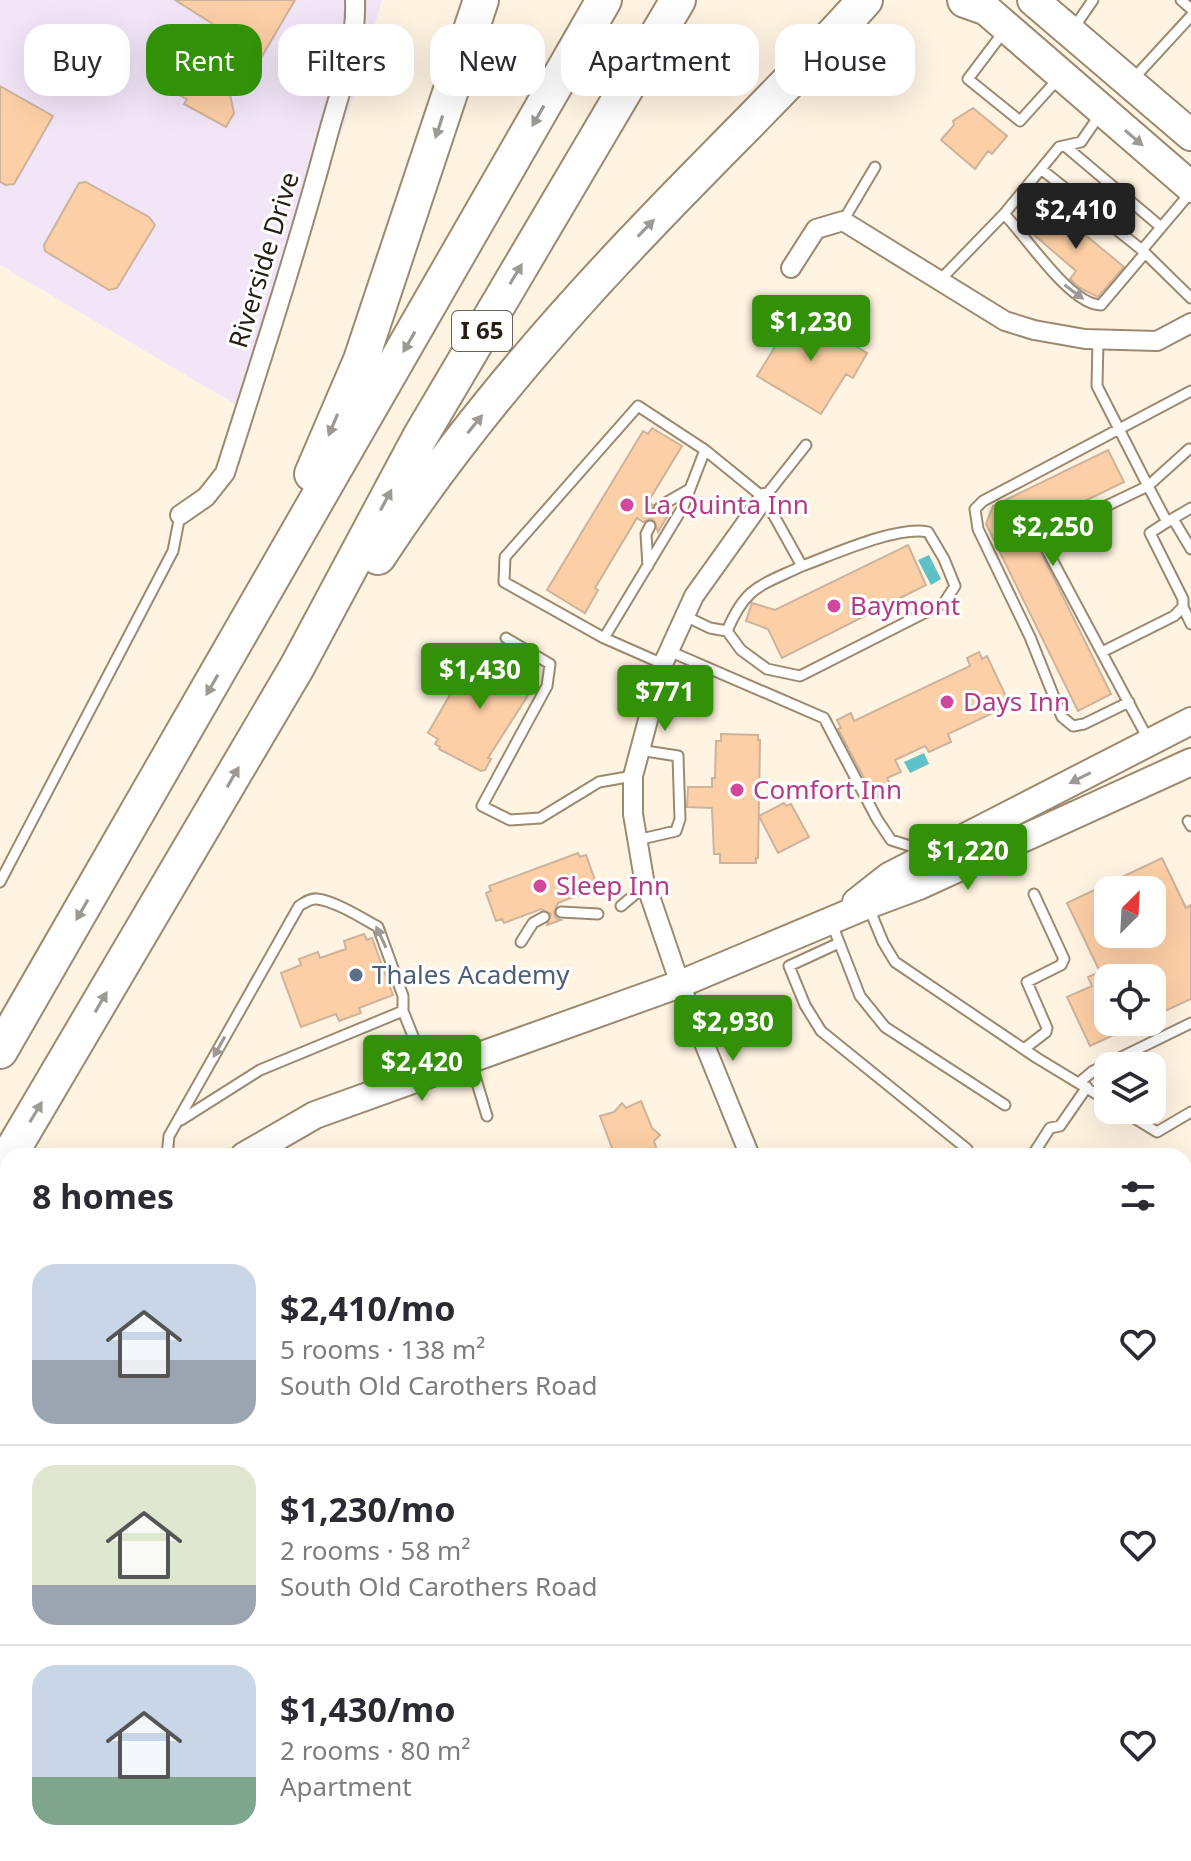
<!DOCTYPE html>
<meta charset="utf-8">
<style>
:root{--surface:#fff;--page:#f7f7f7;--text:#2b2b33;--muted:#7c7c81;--line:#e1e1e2;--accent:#339108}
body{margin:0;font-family:"Noto Sans",sans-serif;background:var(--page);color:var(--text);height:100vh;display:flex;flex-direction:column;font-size:30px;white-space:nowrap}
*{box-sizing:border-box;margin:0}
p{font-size:26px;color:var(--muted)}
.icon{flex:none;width:44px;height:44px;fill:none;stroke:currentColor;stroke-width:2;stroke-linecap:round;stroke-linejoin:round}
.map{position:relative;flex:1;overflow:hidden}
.panel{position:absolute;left:0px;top:1148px;width:1192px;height:714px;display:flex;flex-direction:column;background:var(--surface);border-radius:24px 24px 0 0;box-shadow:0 8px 32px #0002}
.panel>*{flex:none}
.top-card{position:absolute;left:24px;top:24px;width:1144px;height:72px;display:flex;gap:16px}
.needle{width:52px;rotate:24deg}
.fabs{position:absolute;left:1094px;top:876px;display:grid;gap:16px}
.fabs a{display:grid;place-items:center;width:72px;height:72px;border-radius:16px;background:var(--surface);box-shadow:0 8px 32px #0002;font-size:40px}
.price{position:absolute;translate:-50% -68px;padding:0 18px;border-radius:8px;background:var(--accent);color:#fff;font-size:26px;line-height:52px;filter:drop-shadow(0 2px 4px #0008)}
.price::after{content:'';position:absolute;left:50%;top:48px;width:24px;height:18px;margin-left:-12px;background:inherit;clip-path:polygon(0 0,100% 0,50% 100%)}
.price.active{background:#222;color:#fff}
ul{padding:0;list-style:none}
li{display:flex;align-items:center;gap:24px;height:200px;padding:0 32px}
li+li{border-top:2px solid var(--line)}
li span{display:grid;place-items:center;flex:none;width:224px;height:160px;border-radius:24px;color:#555}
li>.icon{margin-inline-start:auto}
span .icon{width:96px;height:96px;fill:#fffc;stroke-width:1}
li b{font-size:34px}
h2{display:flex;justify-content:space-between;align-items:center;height:96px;padding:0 32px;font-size:34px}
.tag{padding:0 28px;border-radius:24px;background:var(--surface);box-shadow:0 8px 32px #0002;font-size:28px;line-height:72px}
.tag.active{background:var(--accent);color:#fff}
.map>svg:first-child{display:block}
.commercial{fill:#f3e5f8}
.water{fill:#5dc1c7}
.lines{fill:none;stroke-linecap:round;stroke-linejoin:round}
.stream{stroke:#5dc1c7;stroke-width:5}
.building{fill:#fdcfa6;stroke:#cdb39c;stroke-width:2;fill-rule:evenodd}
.lane-casing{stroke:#9c8a70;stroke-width:13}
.street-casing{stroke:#9c8a70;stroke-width:22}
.secondary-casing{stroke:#9c8a70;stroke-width:30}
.primary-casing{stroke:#9c8a70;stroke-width:34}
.highway-casing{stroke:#9c8a70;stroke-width:38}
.lane{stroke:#fff;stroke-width:9}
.street{stroke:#fff;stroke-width:18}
.secondary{stroke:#fff;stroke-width:26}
.primary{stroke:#fff;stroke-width:30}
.highway{stroke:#fff;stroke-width:34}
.oneway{fill:#9d9a95}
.hotel-dot{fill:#d1479c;stroke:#fff;stroke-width:3}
.service-dot{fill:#5c6f8a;stroke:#fff;stroke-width:3}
.labels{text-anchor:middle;stroke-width:6;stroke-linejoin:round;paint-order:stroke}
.shield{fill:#fff;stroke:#67625a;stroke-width:2}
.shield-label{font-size:24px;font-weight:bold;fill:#261e14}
.street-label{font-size:26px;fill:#261e14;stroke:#fff}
.hotel-label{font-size:26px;fill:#b23c85;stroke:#fff;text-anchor:start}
.service-label{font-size:26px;fill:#4e5e75;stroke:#fff;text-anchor:start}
</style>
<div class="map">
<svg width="1191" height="1861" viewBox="0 0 1191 1861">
<rect width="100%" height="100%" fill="#fff3e2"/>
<!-- commercial -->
<path class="commercial" d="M0,0H382L345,124L299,234L245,410L0,265Z"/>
<!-- water -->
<path class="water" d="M929,555L941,579L931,585L918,560Z
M924,753L929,764L910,773L904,762Z"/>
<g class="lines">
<!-- stream -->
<path class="stream" d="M0,1525L8,1512
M1184,1844L1191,1848"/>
</g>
<!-- building -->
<path class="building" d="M175,0H295L254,70L258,72L250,85L229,90L234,113L226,127L184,104L187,99L175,93L181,82L178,80L213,24Z
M0,86L53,116L14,184L6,185L0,182Z
M973,108L1007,136L992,154L988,151L975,169L941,140L954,125L953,121Z
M86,182L149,217L155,225L117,288L109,290L45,251L44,245L79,183Z
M1047,203L1124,267L1098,297L1080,288L1070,279L1076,271L1026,228Z
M797,311L867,353L853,378L846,374L821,414L757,376Z
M652,428L682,446L648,502L653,505L652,511L655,515H668L658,532L654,520L649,519L643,522L637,518L595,588L598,590L585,613L547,590L643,431L648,434Z
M1108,450L1124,482L1029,528L1111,694L1078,711L986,524L993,506Z
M908,545L926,585L782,658L768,629L746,621L752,603L775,610Z
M979,652L982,659L987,656L1010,705L948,734L951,742L929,752L925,746L895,760L901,772L887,778L893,790L878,797L872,784L869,786L863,776L838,729L841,728L837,720L851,713L854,721L970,666L967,658Z
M474,653L484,659L487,655L535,684L488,758L491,759L485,770L481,771L439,749L440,747L435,744L438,739L428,733Z
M721,734L758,735V740H760L758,858H756V863H720V854H714L712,808L687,807L688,787H712V778H715L716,741H721Z
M784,803L786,806L791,804L809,837L778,853L759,816Z
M578,853L580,857L586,855L596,883L590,886L592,890L558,903L554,912L556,918L561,920L547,925L551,914L541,909L504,923L502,919L496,921L486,893L491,891L489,886Z
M1162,858L1186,908L1191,905V999L1152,1017V978H1108V1022H1142L1090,1046L1067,997L1092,986L1088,977L1100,972L1067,903ZM1108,890H1152V934H1108Z
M364,934L367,940L372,938L393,995L359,1008L361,1013L339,1021L336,1014L301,1027L281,973L301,965L299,959L318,952L320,958L346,949L344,941Z
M641,1101L652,1128L660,1135L654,1141L659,1156H615L600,1116L614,1112L622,1103L626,1108Z"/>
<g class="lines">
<defs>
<path id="lane" d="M1181,0L1191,9
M1073,29L1093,0
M1005,30L968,79L1020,121L1058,79
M1134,78L1191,16
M1065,146L1161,227
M1041,169L1142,250
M1191,192L1142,250L1191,298
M1004,214C1026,236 1070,305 1101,305L1145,253
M843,221L875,167
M940,280L1004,214L1059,147L1081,142L1101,113
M1098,339L1097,386L1148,486L1054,531L1048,552L1148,739
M1189,449L1148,486L1167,522L1191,508
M764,498L806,445
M659,509L662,505L690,489
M1173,519L1191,549
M648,566L646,534L650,526
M1183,607L1191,624
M727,631L741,650L767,669L800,676L944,603L955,586L944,559L928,532C898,525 832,555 802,566
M506,638L550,664L547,686L482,806L510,820L540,818L599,782L633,776
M604,638L683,507L705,450
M669,651L824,718L877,819L891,840L926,851
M1102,652L1174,616L1183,607V599L1150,533L1167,522
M663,664L604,638L504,582L505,557L638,406L705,450L764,498L802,566C760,586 746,586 727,631L710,628L685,616
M1129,702L1084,724L1073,726L1062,717L1030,637L978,529L975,509L983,501L1191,391
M1188,821L1191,826
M637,840L676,831L680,819L678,756L639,750
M0,882L173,551L180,515
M621,906L646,885
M869,908L883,942L895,962L1037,1058L1108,1101
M561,912L598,914
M832,924L860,996L885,1027L1005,1105
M521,942L533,923L544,917
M839,943L789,966L805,1005L821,1031L967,1149
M1024,1049L1046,1032L1047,1028L1027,982L1061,965L1064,959L1034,894
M471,1063L487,1116
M1080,1082L1093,1071L1191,1023
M1121,1110L1157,1132L1191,1112
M181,1120L260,1070L403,1011
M167,1156L169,1136L299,906C304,903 310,898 317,899C335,901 362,918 378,927L403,996V1011L427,1071
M1032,1156L1050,1128L1060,1126L1087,1087
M1184,1484L1191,1472
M364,1854L367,1861
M962,1861L965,1854"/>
<path id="street" d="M791,268L816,229L843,221L1005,321L1034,330L1085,339L1157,341L1191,323
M180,515L206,497L225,473C260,363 296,253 326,142C338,96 357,48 355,0
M750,1156L680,984L644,879L633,814V776L663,664L694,596L764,498
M0,1617L8,1622
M1184,1759L1191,1762
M310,1854L314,1861
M984,1854L1001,1861
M0,1857H34L46,1861"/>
<path id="secondary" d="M856,902L889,876L1191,721
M244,1156L315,1115L680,984L868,905L919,886L1191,762
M0,1438L8,1425"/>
<path id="primary" d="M975,0L1191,187
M1033,0L1191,135"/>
<path id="highway" d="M965,0L982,6
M312,474L361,360L481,0
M378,557C455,439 548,330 646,228C718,152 795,79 865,0
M0,1051L604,0
M9,1156L297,667L420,437L678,0"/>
</defs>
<!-- lane casing -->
<use href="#lane" class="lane-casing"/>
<!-- street casing -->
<use href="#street" class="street-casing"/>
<!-- secondary casing -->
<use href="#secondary" class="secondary-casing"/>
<!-- primary casing -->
<use href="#primary" class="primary-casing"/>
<!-- highway casing -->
<use href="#highway" class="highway-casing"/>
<!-- lane -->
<use href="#lane" class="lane"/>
<!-- street -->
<use href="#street" class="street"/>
<!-- secondary -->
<use href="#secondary" class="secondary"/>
<!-- primary -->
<use href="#primary" class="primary"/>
<!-- highway -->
<use href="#highway" class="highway"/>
</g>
<!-- one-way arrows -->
<defs><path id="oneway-solid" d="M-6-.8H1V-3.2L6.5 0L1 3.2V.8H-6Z" transform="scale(2)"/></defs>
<g class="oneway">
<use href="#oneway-solid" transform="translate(538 116) rotate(120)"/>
<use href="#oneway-solid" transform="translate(439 127) rotate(108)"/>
<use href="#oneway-solid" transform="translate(1134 138) rotate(41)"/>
<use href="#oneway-solid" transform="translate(646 228) rotate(-46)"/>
<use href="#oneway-solid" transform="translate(516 274) rotate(-59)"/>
<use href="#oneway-solid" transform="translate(1074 292) rotate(37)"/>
<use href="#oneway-solid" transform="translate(409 342) rotate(120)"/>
<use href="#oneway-solid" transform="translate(475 424) rotate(-51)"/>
<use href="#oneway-solid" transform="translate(333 425) rotate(113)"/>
<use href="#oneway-solid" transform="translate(386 500) rotate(-62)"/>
<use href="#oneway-solid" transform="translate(212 685) rotate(120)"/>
<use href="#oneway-solid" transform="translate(233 777) rotate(-60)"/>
<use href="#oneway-solid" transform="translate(1080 778) rotate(153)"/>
<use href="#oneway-solid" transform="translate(82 910) rotate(120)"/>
<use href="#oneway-solid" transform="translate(381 937) rotate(-115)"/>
<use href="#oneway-solid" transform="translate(101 1002) rotate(-60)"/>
<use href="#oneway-solid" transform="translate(219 1047) rotate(119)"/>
<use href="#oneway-solid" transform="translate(36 1112) rotate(-59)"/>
</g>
<!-- markers -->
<g class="hotel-dot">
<circle cx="627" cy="505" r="8"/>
<circle cx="834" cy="606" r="8"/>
<circle cx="947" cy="702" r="8"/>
<circle cx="737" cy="790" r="8"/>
<circle cx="540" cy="886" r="8"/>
</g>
<circle class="service-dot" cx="356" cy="975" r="8"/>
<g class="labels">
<!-- shield labels -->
<rect class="shield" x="452" y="311" width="60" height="40" rx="6"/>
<g class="shield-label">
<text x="482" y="339">I 65</text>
</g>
<!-- street labels -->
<g class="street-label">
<text transform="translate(264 260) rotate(-73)" y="9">Riverside Drive</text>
</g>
<!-- hotel labels -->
<g class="hotel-label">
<text x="643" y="514">La Quinta Inn</text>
<text x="850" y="615">Baymont</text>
<text x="963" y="711">Days Inn</text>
<text x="753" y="799">Comfort Inn</text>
<text x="556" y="895">Sleep Inn</text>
</g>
<!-- service labels -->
<g class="service-label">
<text x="372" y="984">Thales Academy</text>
</g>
</g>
</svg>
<div class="fabs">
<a><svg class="needle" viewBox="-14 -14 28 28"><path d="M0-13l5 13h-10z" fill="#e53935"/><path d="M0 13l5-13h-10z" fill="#7c7c81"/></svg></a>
<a><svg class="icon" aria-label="locate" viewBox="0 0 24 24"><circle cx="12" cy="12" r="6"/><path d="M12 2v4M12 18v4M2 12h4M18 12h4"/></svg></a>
<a><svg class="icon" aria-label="layers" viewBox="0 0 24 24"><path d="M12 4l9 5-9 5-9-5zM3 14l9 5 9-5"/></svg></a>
</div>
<b class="price active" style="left:1076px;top:251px">$2,410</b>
<b class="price" style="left:811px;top:363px">$1,230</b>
<b class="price" style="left:1053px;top:568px">$2,250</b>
<b class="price" style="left:480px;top:711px">$1,430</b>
<b class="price" style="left:665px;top:733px">$771</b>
<b class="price" style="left:968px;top:892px">$1,220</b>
<b class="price" style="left:733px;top:1063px">$2,930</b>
<b class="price" style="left:422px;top:1103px">$2,420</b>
<div class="top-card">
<a class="tag">Buy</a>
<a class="tag active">Rent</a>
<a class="tag">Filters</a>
<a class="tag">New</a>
<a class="tag">Apartment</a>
<a class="tag">House</a>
</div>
<section class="panel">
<h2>8 homes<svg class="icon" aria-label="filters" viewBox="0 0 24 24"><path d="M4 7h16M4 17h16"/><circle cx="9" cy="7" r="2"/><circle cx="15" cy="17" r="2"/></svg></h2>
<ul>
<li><span style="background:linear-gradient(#c9d6e8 60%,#9aa5b1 0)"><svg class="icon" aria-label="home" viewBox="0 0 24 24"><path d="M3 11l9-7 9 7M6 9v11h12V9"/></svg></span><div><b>$2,410/mo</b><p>5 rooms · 138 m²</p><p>South Old Carothers Road</p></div><svg class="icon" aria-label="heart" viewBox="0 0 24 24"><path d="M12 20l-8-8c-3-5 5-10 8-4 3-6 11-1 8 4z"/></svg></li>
<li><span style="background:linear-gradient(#dfe7d0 75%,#9aa5b1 0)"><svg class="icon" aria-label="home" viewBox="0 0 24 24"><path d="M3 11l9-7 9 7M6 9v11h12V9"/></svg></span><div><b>$1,230/mo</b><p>2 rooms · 58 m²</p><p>South Old Carothers Road</p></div><svg class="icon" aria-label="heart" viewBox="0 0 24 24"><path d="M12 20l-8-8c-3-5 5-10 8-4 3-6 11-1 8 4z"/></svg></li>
<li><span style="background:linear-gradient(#c9d6e8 70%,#7fa58c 0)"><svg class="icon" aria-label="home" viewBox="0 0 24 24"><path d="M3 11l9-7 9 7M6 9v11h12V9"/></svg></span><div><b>$1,430/mo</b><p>2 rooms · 80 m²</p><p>Apartment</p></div><svg class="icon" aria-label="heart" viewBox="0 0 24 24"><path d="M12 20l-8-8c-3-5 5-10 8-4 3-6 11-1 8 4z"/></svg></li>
</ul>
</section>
</div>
